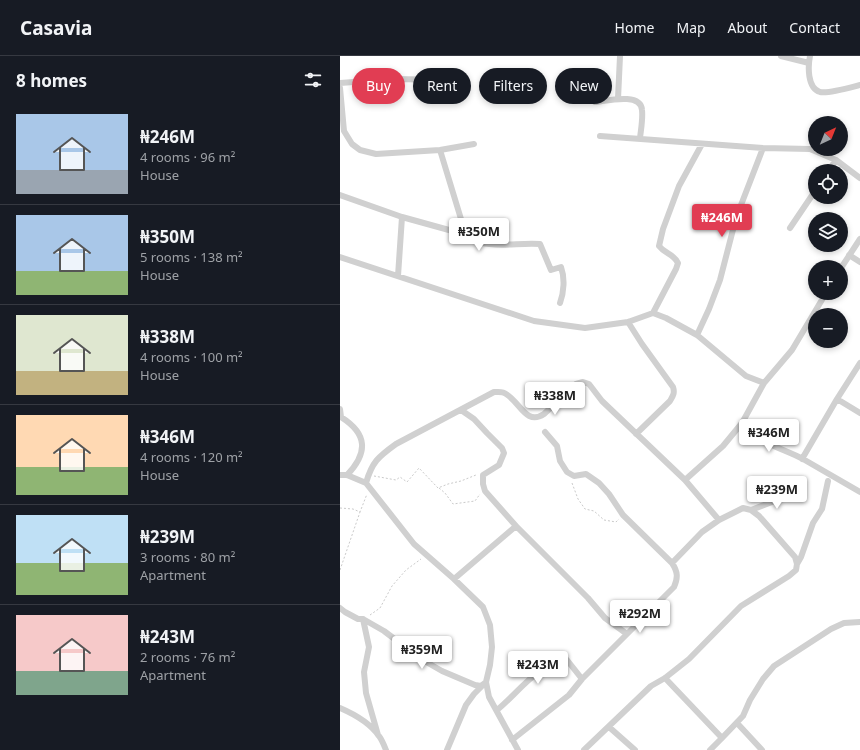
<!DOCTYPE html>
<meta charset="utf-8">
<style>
:root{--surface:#171b24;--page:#20242c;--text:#f1f3f6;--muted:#9ea1a6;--line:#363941;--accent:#e13d53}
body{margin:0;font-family:"Noto Sans",sans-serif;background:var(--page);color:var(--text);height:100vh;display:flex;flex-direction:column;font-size:15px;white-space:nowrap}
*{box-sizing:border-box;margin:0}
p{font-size:13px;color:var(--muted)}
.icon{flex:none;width:22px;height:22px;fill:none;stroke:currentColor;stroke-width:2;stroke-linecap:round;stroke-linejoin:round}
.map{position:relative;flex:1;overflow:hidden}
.drawer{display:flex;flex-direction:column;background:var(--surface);width:340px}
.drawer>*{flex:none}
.banner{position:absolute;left:12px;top:12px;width:380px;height:36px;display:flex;gap:8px}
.needle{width:26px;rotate:43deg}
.fabs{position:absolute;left:468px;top:60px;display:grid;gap:8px}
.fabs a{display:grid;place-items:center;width:40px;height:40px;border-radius:50%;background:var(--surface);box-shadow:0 2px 6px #0003;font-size:20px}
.price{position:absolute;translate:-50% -34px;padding:0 9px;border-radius:4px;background:#fff;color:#222;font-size:13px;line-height:26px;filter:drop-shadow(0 1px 2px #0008)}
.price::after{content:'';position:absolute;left:50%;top:24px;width:12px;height:9px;margin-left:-6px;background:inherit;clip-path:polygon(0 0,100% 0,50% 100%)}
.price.current{background:var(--accent);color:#fff}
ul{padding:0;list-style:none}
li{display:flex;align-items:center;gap:12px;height:100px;padding:0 16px}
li+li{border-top:1px solid var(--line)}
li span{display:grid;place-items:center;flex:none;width:112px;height:80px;border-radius:0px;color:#555}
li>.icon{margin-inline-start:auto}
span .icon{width:48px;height:48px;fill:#fffc;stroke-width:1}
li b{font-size:17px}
h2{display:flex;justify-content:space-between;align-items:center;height:48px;padding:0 16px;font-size:17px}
.pill{padding:0 14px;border-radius:18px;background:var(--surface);box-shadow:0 2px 6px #0003;font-size:14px;line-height:36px}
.pill.current{background:var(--accent);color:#fff}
header{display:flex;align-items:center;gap:24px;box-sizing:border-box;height:56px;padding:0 20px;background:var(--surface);border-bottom:1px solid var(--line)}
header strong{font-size:19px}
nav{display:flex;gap:22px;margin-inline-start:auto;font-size:14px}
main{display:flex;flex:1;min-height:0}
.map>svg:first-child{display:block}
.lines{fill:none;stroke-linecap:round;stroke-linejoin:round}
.path{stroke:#cacaca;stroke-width:1;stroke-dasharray:2 2;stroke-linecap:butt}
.street{stroke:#d0d0d0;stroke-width:6}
</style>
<header>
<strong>Casavia</strong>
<nav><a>Home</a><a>Map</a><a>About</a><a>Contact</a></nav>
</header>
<main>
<section class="drawer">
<h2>8 homes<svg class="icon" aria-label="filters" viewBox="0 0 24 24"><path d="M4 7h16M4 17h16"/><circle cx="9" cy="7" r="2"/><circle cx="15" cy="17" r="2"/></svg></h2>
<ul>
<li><span style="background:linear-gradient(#a9c7e8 70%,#9aa5b1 0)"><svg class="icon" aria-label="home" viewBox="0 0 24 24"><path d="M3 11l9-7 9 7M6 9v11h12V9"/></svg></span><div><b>₦246M</b><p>4 rooms · 96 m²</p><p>House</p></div></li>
<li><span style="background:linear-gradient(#a9c7e8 70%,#8fb573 0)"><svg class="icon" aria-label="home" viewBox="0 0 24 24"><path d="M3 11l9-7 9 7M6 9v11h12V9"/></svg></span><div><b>₦350M</b><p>5 rooms · 138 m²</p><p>House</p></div></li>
<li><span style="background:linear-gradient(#dfe7d0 70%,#c2b280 0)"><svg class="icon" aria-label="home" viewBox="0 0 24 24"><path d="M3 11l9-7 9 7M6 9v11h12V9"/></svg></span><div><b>₦338M</b><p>4 rooms · 100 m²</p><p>House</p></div></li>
<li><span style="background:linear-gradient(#ffd9b3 65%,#8fb573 0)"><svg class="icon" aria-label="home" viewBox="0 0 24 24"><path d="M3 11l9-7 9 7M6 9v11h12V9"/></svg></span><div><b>₦346M</b><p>4 rooms · 120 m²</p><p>House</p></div></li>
<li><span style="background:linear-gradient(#bfe0f5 60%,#8fb573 0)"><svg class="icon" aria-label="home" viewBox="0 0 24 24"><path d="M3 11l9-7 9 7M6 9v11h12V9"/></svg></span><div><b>₦239M</b><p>3 rooms · 80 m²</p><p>Apartment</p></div></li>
<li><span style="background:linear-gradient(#f6c9c9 70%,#7fa58c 0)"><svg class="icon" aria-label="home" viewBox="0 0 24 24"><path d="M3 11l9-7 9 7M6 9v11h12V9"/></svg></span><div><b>₦243M</b><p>2 rooms · 76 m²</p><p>Apartment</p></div></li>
</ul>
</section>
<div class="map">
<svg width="520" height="694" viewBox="0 0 520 694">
<rect width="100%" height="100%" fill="#fff"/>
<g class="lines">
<!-- path -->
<path class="path" d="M34,420L56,424L60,421L67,426L79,412L98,432L108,428L121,425L136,419
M232,427L238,443L245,453L254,455L264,464L276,466L279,463
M99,432L105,437L113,448L135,445L140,438
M0,452L13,453L20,456L27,438
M0,514L20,456
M30,559L40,552L52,530L66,514L81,503"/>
<!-- street -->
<path class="street" d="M441,0L469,7
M470,0C468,10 467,32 480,36C488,38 512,31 520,29
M0,27L55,23L108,24
M0,32L4,75L12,88L20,94L36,98L100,94L134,88
M278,43L280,0
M255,46C266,45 301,36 302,54C303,63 301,73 300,82
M260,80L423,92L470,93L496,104L520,122
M100,94L121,163C128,201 172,185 200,188L211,214L221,211C225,222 224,236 220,247
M488,115L496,104
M0,139L62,161L127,179
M450,172L475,135
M509,199L520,206
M0,201L194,265L245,272L288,266L313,257L326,262L357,279L406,320L424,327L452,294L486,237
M501,212L520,183
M58,220L62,161
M313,257L336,213L338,207C333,197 325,198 319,190L323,173L339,130L362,88
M288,266L302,288L333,331C335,337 333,340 330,345L296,378
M357,279L369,253L380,224L396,162L423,92
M424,327L402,367C417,387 442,392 463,403C482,414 501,425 520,436
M497,343L520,357
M0,353L1,361C28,378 28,397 7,419
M462,403L497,343L520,307
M0,419H7L26,427L74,488L114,523L143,551L150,569L152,591L150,609L146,626L149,641L178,694
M345,424L383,390L402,367
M26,427C32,406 38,401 56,388L154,336C158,336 163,335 166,338C180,346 186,370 204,358L236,328L243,326L249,328L262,345L345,424L379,464
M411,454L445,441L454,435H460
M176,470L248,542L265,562L287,578
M457,508L461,501L473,467L482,453L488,425
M114,523L176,470L145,435L143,428V419L159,409L164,397L162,392L147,377L134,363L121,354
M0,552L5,556L18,563H23L44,575L81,603L102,615L135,629L141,630L146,626
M23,563L29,591L24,616L26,637L38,679
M325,622L382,682L403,660L410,644L423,623L434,610L491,573L504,567L520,566
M0,652C14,658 30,667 39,680C42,684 44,689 46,694
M157,654C178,637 198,607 227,604L242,623
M397,667L422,694
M269,671L295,694
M172,684L229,639L242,623L334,531C338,522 338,516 332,507L283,459L269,438L259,427L246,418L234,420L227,416L220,405L217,390L205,376
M107,694L126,649L134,638L144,628
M244,694L311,630L325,622L349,603L401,550L449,520L456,514L457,508L455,501L419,460L411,454L403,452L379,464L362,476L332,507
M370,694L382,682"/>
</g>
</svg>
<div class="fabs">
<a><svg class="needle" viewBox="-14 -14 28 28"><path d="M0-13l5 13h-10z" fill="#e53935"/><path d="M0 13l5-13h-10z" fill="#9ea1a6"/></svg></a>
<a><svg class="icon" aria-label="locate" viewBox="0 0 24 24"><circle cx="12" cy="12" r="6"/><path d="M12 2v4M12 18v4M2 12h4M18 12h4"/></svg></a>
<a><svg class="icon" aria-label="layers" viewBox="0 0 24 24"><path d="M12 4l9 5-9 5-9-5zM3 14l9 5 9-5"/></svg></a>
<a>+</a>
<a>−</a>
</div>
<b class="price current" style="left:382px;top:182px">₦246M</b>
<b class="price" style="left:139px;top:196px">₦350M</b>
<b class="price" style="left:215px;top:360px">₦338M</b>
<b class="price" style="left:429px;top:397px">₦346M</b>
<b class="price" style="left:437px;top:454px">₦239M</b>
<b class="price" style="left:300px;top:578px">₦292M</b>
<b class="price" style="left:82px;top:614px">₦359M</b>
<b class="price" style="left:198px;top:629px">₦243M</b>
<div class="banner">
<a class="pill current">Buy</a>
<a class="pill">Rent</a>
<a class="pill">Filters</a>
<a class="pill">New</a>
</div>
</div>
</main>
